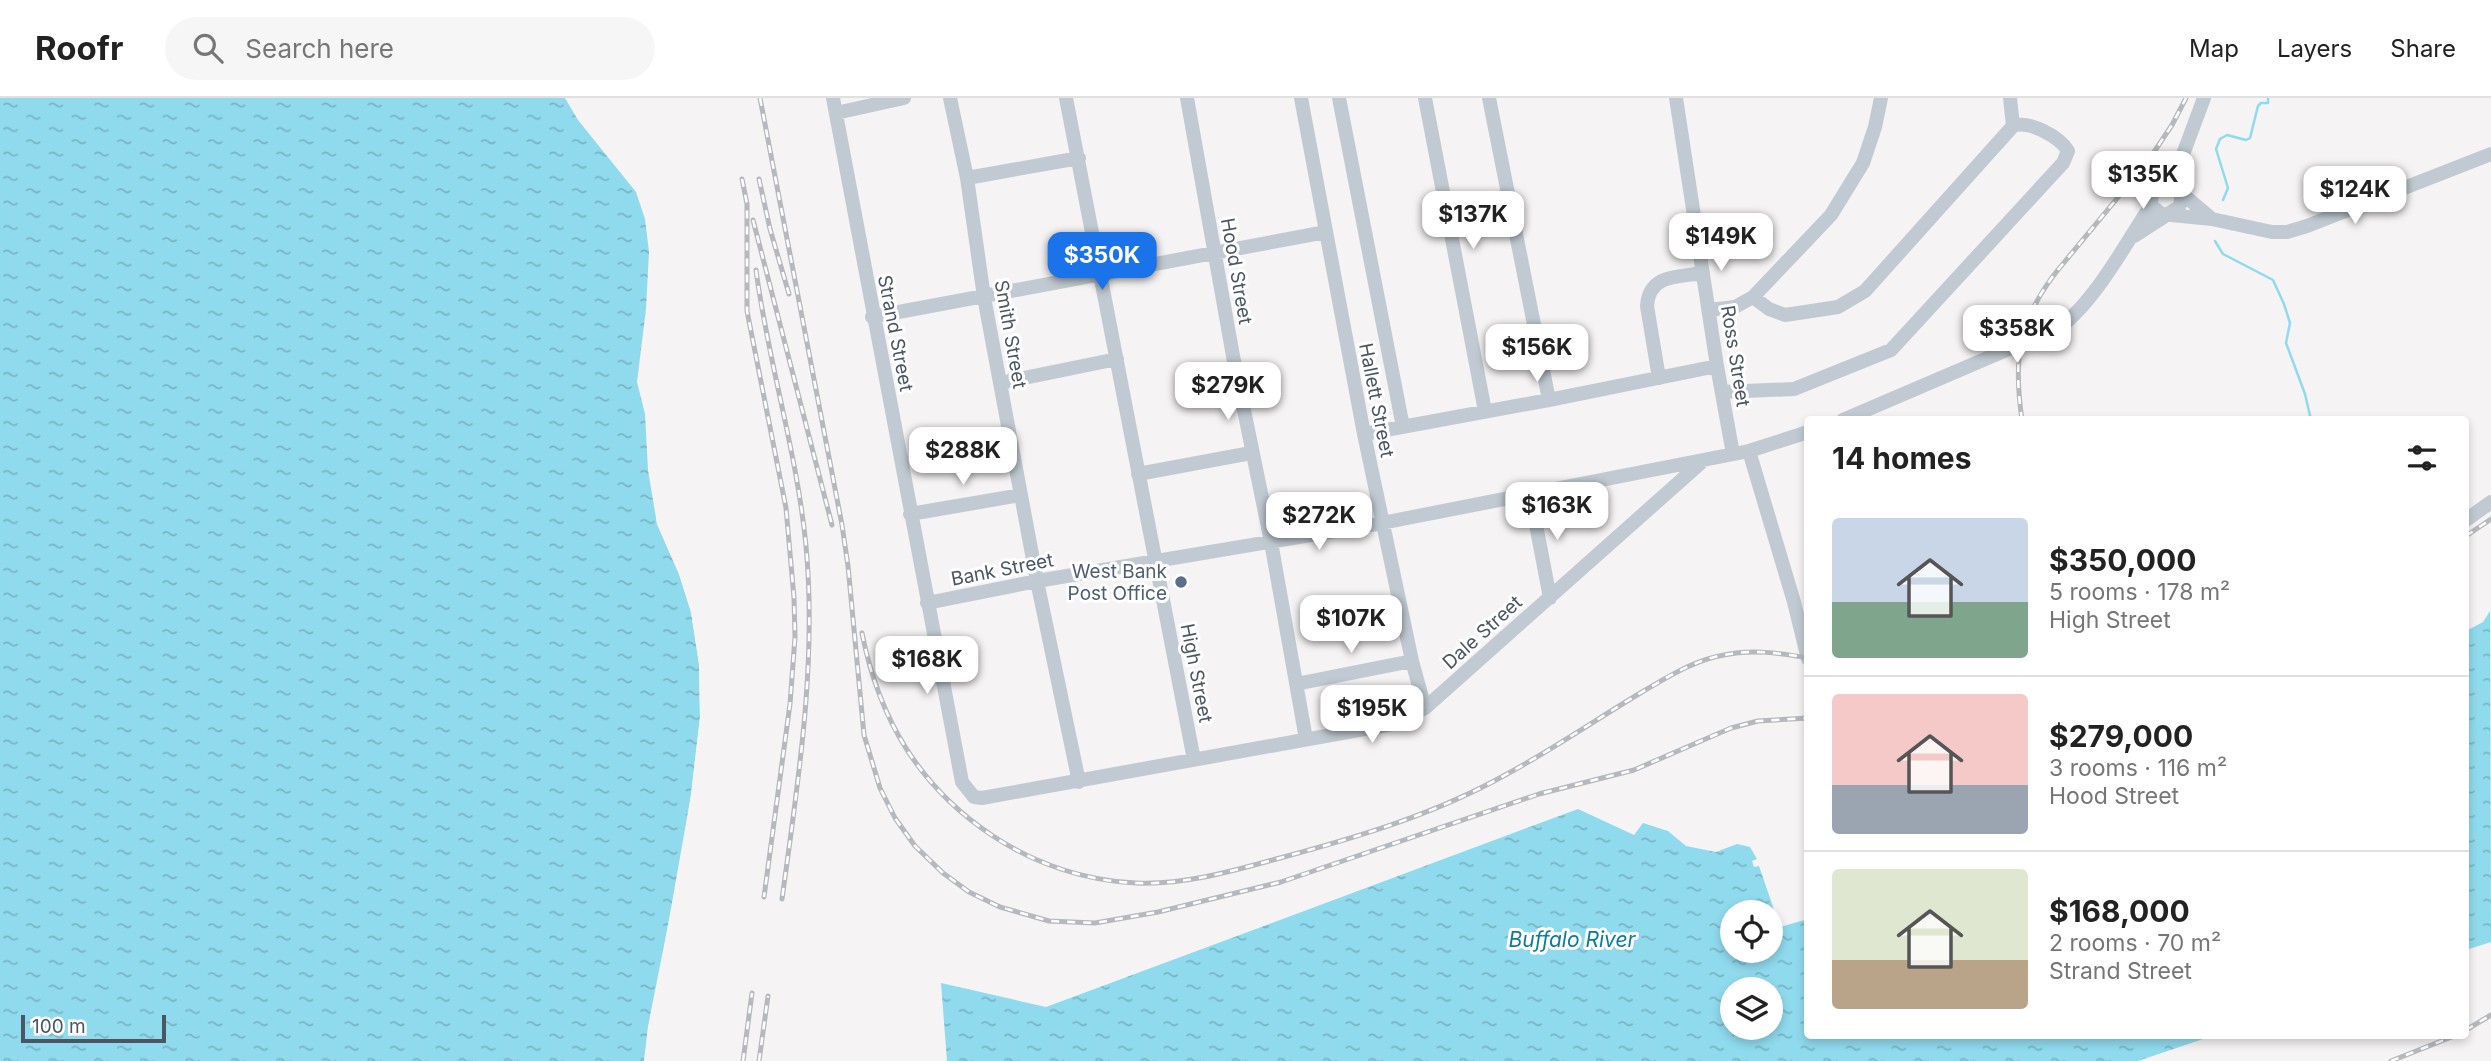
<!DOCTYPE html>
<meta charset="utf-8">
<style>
:root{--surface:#fff;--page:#f6f6f6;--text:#222;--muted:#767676;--line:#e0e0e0;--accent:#1a73e8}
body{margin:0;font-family:Inter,sans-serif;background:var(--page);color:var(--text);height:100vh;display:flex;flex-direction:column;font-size:26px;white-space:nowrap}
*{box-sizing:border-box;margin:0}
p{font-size:23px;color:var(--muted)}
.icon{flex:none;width:38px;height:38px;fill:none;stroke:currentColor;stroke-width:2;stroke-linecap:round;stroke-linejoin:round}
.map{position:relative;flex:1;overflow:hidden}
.drawer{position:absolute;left:1804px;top:318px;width:665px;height:623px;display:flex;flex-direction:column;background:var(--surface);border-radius:7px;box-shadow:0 4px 10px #0003}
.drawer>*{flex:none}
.tools{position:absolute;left:1720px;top:802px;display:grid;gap:14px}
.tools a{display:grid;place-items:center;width:63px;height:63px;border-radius:50%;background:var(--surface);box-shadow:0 4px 10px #0003;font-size:35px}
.scale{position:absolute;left:21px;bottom:18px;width:145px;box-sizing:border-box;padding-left:7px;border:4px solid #4a5661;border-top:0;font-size:19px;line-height:24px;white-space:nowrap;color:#4a5661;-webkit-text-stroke:5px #fff;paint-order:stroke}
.price{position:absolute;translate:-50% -60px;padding:0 16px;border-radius:14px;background:#fff;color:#222;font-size:23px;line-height:46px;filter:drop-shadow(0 2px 4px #0008)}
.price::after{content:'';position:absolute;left:50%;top:42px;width:21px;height:16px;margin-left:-10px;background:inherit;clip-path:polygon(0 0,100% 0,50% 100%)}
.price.selected{background:var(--accent);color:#fff}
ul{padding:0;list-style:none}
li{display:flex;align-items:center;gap:21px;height:175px;padding:0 28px}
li+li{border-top:2px solid var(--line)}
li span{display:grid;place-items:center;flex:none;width:196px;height:140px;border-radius:7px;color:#555}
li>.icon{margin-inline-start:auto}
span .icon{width:84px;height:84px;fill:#fffc;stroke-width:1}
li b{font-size:30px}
h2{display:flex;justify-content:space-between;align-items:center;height:84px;padding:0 28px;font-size:30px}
header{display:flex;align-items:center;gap:42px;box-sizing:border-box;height:98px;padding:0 35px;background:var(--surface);border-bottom:2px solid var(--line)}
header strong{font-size:33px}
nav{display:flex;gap:38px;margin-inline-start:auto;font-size:24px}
.search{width:490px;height:63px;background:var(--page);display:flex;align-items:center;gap:18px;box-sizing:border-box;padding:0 24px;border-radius:38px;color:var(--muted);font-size:26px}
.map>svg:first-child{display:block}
.water{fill:url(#water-ripples);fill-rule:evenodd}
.pier{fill:#f5f3f3}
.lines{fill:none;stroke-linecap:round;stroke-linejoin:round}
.stream{stroke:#90daee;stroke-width:2.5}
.minor{stroke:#c1cad2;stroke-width:14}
.rail-casing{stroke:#b5b8bd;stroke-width:5}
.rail{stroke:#fff;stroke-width:2.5;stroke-dasharray:8;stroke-linecap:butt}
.service-dot{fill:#5c6f8a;stroke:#fff;stroke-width:2.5}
.labels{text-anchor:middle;stroke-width:6;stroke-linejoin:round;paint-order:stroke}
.street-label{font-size:19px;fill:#4a5661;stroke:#fff}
.service-label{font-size:19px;fill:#4e5e75;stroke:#fff;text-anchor:end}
.water-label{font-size:21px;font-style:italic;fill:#0c7c9b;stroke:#fff}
</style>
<header>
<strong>Roofr</strong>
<div class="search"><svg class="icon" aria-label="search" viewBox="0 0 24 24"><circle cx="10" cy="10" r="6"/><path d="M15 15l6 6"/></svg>Search here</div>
<nav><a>Map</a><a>Layers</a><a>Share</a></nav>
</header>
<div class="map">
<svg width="2491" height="963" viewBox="0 0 2491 963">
<defs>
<pattern id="water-ripples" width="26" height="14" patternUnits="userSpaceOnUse" patternTransform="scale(1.75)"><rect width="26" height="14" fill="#90daee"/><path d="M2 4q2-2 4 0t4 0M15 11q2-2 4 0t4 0" fill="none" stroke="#78b4c4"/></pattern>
</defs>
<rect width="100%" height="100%" fill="#f5f3f3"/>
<!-- water -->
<path class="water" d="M0,0H565L578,22L636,94L645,121L649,154L646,211L637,284L645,316L648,372L657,426L679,476L691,514L699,566L700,619L691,697L644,963H0Z
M2490,513L2491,844L2466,852V533L2483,524Z
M1578,711L1634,737L1643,725L1668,733L1686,748L1716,754L1737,746L1750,749L1757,761L1752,763L1754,769L1759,768L1780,829L1808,821V938H2212L2138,963H947L941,885L1046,909ZM1732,814H1771V852H1732ZM1732,891H1771V929H1732Z"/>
<!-- pier -->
<path class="pier" d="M659,415L670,451L683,475L694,514L703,566L704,619L695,698L683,773L652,928L647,963H644L648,928L679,772L691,697L700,619L699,566L691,514L679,476L657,426L656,418Z"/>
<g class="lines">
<!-- stream -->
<path class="stream" d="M2223,102L2228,90L2216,51L2220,41L2227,37L2246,42L2250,40L2258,8L2261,5H2268V0
M2215,143L2223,156L2273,182L2284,206L2290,225L2286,245L2305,296L2311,322"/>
<!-- minor -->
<path class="minor" d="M833,0L962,684L974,699L982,700L1392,626L1425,610L1704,362
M950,0L967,80L984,199L1037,483L1079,684
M1066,0L1194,662
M1187,0L1233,258L1271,444L1306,641
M1301,0L1364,336L1412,563L1425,610
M1339,0L1403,329
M1425,0L1485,313
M1489,0L1549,302
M1676,0L1717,268L1733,356
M2010,0L2013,28
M2204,0L2182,59L2162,86L2152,94L2151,107L2161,116L2212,121L2272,134H2287L2307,128L2491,56
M836,15L904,0
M967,80L1079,60
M2180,89L2179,93L2212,121
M2134,138L2179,109C2185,95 2177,85 2162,86
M1709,212L1735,209L1753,199L1831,117L1863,65L1875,29L1881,0
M872,219L1326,134
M1659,280L1647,208C1649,176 1678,179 1703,175
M1000,285L1117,261
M1723,294L1794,291L1891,252L2063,65L2068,53C2060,39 2029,22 2013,28L1865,193L1838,209L1785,217L1769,211L1753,199
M1843,322L2060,229C2095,203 2127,144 2151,107
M1364,336L1549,302L1717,268
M1749,353L1794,504L1808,561
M1138,376L1251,355
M1530,395L1550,500
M910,416L1021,397
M2466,422L2491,404
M927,505L1037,483L1382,425L1749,353L1808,334
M1296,586L1412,563"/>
<defs>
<path id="rail" d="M760,0L842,427L848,468L864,637L880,690L895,720L915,748L943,775L969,794L1000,809L1049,823L1095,825L1158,814L1281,784L1539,696L1634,672L1731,630L1758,623L1808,620
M742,81L747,106V213L786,410L794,500L795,539L790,606L764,799
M759,81L770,131L789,196
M753,122L832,427
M756,172C768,264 797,354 806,448C817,566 798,684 782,801
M2022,322C2013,260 2018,223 2057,173L2148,63L2172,27L2186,0
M2466,438L2491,421
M862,535C879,621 919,689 993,738C1035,766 1086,783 1136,785C1186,787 1232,773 1280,760C1358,739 1436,716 1507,676C1553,651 1597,621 1642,594C1668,579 1694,562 1724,557C1752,551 1780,555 1808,560
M2466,932L2491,917
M743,963L752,895
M759,963L768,898
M2391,963L2454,938"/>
</defs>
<!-- rail casing -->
<use href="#rail" class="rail-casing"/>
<!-- rail -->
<use href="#rail" class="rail"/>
</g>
<!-- markers -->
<circle class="service-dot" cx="1181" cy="484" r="7"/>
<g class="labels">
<!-- street labels -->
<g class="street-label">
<text transform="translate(1237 173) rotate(80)" y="7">Hood Street</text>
<text transform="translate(896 235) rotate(79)" y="7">Strand Street</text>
<text transform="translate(1011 236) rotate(80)" y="7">Smith Street</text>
<text transform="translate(1736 258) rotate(81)" y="7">Ross Street</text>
<text transform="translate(1377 302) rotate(79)" y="7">Hallett Street</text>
<text transform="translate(1002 471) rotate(-11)" y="7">Bank Street</text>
<text transform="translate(1482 534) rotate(-42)" y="7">Dale Street</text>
<text transform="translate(1197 575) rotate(79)" y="7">High Street</text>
</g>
<!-- service labels -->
<g class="service-label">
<text x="1167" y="480">West Bank<tspan x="1167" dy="22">Post Office</tspan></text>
</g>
<!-- water labels -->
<g class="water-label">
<text x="1572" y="849">Buffalo River</text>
</g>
</g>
</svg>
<div class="tools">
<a><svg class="icon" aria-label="locate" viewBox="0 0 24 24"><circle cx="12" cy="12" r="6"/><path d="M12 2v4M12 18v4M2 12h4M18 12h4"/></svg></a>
<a><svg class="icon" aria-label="layers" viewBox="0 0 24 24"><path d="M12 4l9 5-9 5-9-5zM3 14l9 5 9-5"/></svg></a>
</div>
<div class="scale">100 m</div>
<b class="price" style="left:2143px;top:113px">$135K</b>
<b class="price" style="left:2355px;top:128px">$124K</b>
<b class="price" style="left:1473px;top:153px">$137K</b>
<b class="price" style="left:1721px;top:175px">$149K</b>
<b class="price selected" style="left:1102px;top:194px">$350K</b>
<b class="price" style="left:2017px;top:267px">$358K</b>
<b class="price" style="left:1537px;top:286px">$156K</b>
<b class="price" style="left:1228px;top:324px">$279K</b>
<b class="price" style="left:963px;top:389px">$288K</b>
<b class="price" style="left:1557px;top:444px">$163K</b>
<b class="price" style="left:1319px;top:454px">$272K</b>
<b class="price" style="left:1351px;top:557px">$107K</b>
<b class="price" style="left:927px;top:598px">$168K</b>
<b class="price" style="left:1372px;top:647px">$195K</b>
<section class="drawer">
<h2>14 homes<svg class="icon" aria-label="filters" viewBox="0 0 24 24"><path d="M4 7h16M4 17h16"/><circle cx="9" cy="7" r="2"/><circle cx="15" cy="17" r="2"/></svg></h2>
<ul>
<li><span style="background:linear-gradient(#c9d6e8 60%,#7fa58c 0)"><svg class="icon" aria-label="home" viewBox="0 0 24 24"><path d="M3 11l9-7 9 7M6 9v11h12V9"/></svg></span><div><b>$350,000</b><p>5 rooms · 178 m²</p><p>High Street</p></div></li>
<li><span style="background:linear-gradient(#f6c9c9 65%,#9aa5b1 0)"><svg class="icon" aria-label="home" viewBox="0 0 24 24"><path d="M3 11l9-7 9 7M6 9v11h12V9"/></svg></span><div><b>$279,000</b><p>3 rooms · 116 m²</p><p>Hood Street</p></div></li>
<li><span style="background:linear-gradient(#dfe7d0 65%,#b9a48a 0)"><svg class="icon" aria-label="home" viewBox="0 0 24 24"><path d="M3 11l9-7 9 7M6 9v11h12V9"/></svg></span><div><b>$168,000</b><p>2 rooms · 70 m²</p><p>Strand Street</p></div></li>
</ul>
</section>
</div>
